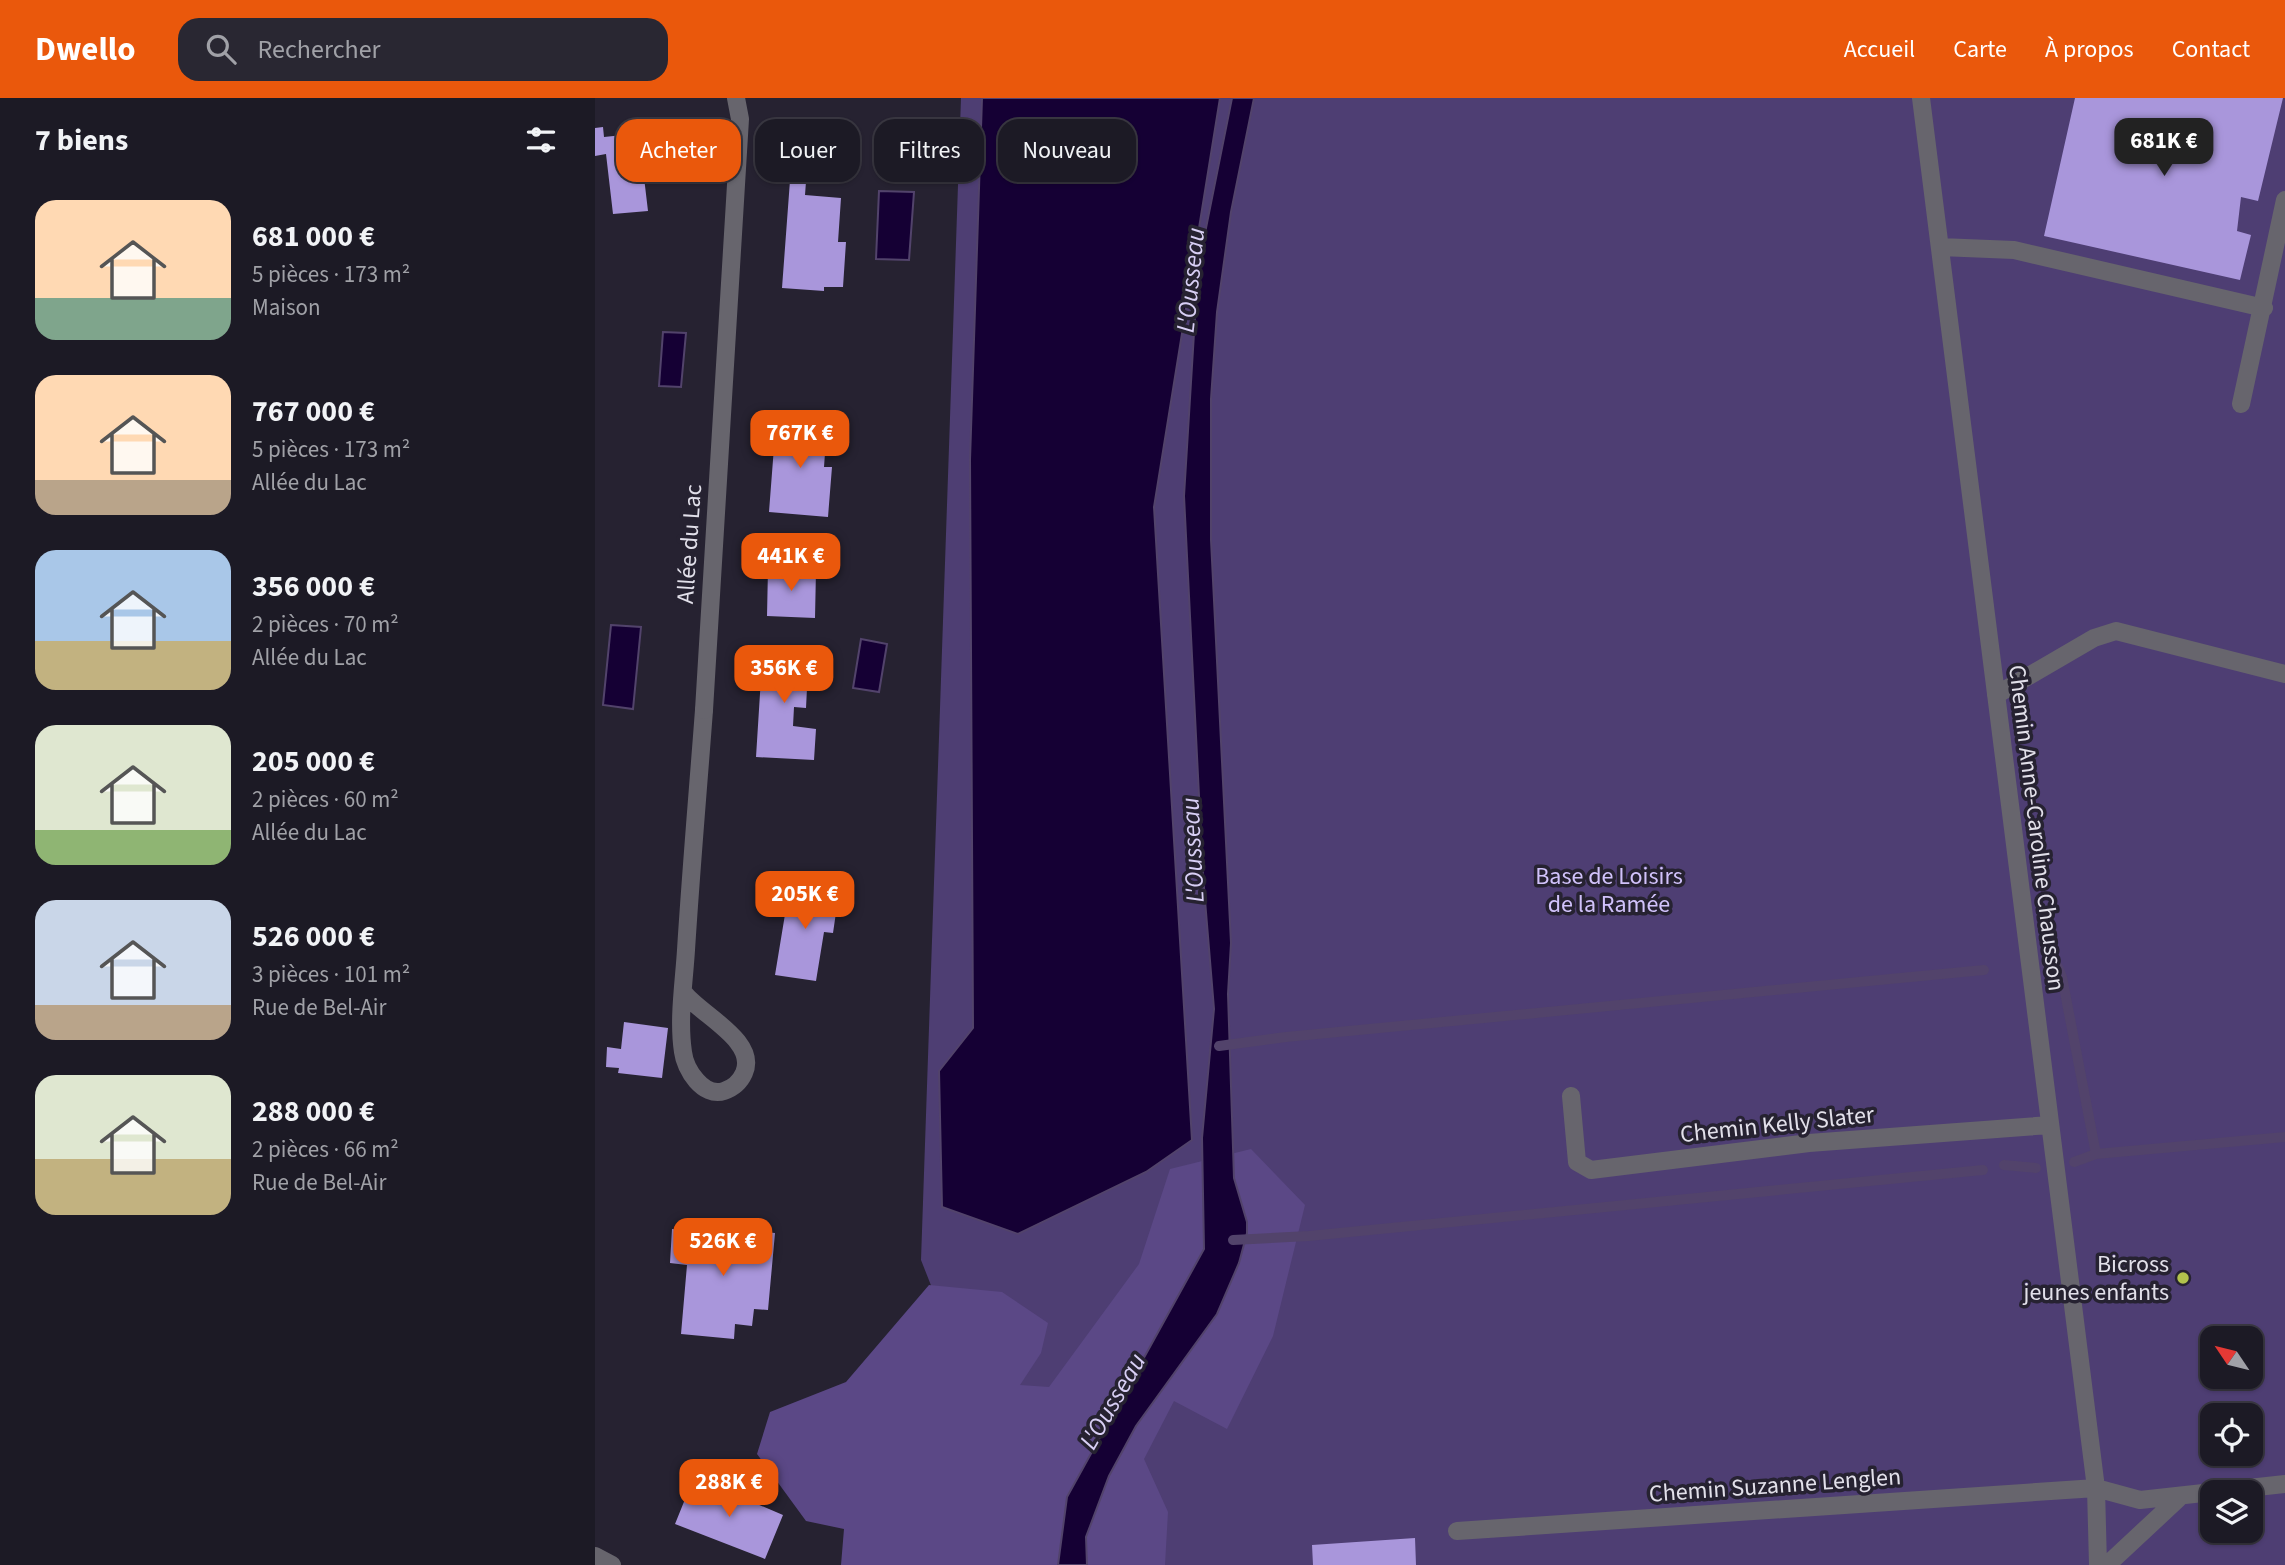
<!DOCTYPE html>
<html lang="fr">
<meta charset="utf-8">
<style>
:root{--surface:#1c1a25;--page:#292732;--text:#f1f3f6;--muted:#a0a1a7;--line:#3a3842;--accent:#ea580c}
body{margin:0;font-family:"Source Sans 3",sans-serif;background:var(--page);color:var(--text);height:100vh;display:flex;flex-direction:column;font-size:26px;white-space:nowrap}
*{box-sizing:border-box;margin:0}
p{font-size:23px;color:var(--muted)}
.icon{flex:none;width:38px;height:38px;fill:none;stroke:currentColor;stroke-width:2;stroke-linecap:round;stroke-linejoin:round}
.map{position:relative;flex:1;overflow:hidden}
.drawer{display:flex;flex-direction:column;background:var(--surface);width:595px}
.drawer>*{flex:none}
.top-card{position:absolute;left:21px;top:21px;width:665px;height:63px;display:flex;gap:14px}
.needle{width:46px;rotate:305deg}
.tools{position:absolute;left:1605px;top:1228px;display:grid;gap:14px}
.tools a{display:grid;place-items:center;width:63px;height:63px;border-radius:14px;background:var(--surface);box-shadow:0 2px 5px #0004,0 0 0 2px var(--line);font-size:35px}
.price{position:absolute;translate:-50% -60px;padding:0 16px;border-radius:14px;background:var(--accent);color:#fff;font-size:23px;line-height:46px;filter:drop-shadow(0 2px 4px #0008)}
.price::after{content:'';position:absolute;left:50%;top:42px;width:21px;height:16px;margin-left:-10px;background:inherit;clip-path:polygon(0 0,100% 0,50% 100%)}
.price.current{background:#222;color:#fff}
ul{padding:0;list-style:none}
li{display:flex;align-items:center;gap:21px;height:175px;padding:0 35px}
li span{display:grid;place-items:center;flex:none;width:196px;height:140px;border-radius:21px;color:#555}
li>.icon{margin-inline-start:auto}
span .icon{width:84px;height:84px;fill:#fffc;stroke-width:1}
li b{font-size:30px}
h2{display:flex;justify-content:space-between;align-items:center;height:84px;padding:0 35px;font-size:30px}
.tag{padding:0 24px;border-radius:21px;background:var(--surface);box-shadow:0 2px 5px #0004,0 0 0 2px var(--line);font-size:24px;line-height:63px}
.tag.current{background:var(--accent);color:#fff}
header{display:flex;align-items:center;gap:42px;box-sizing:border-box;height:98px;padding:0 35px;background:var(--accent);color:#fff}
header strong{font-size:33px}
nav{display:flex;gap:38px;margin-inline-start:auto;font-size:24px}
.search{width:490px;height:63px;background:var(--page);display:flex;align-items:center;gap:18px;box-sizing:border-box;padding:0 24px;border-radius:21px;color:var(--muted);font-size:26px}
main{display:flex;flex:1;min-height:0}
.map>svg:first-child{display:block}
.green{fill:#4e3e73;fill-rule:evenodd}
.forest{fill:#5b4886}
.water{fill:#150034;stroke:#52436b;stroke-width:2}
.lines{fill:none;stroke-linecap:round;stroke-linejoin:round}
.stream{stroke:#52436b;stroke-width:10}
.building{fill:#a996db}
.service{stroke:#67656d;stroke-width:18}
.minor{stroke:#67656d;stroke-width:18}
.poi-dot{fill:#b2c34c;stroke:#262231;stroke-width:2.5}
.labels{text-anchor:middle;stroke-width:7;stroke-linejoin:round;paint-order:stroke}
.street-label{font-size:24px;fill:#e2e0ea;stroke:#262231}
.park-label{font-size:24px;fill:#d1c2fb;stroke:#262231}
.poi-label{font-size:24px;fill:#e2e0ea;stroke:#262231;text-anchor:end}
.water-label{font-size:26px;font-style:italic;fill:#d8cff5;stroke:#262231}
</style>
<header>
<strong>Dwello</strong>
<div class="search"><svg class="icon" aria-label="search" viewBox="0 0 24 24"><circle cx="10" cy="10" r="6"/><path d="M15 15l6 6"/></svg>Rechercher</div>
<nav><a>Accueil</a><a>Carte</a><a>À propos</a><a>Contact</a></nav>
</header>
<main>
<section class="drawer">
<h2>7 biens<svg class="icon" aria-label="filters" viewBox="0 0 24 24"><path d="M4 7h16M4 17h16"/><circle cx="9" cy="7" r="2"/><circle cx="15" cy="17" r="2"/></svg></h2>
<ul>
<li><span style="background:linear-gradient(#ffd9b3 70%,#7fa58c 0)"><svg class="icon" aria-label="home" viewBox="0 0 24 24"><path d="M3 11l9-7 9 7M6 9v11h12V9"/></svg></span><div><b>681 000 €</b><p>5 pièces · 173 m²</p><p>Maison</p></div></li>
<li><span style="background:linear-gradient(#ffd9b3 75%,#b9a48a 0)"><svg class="icon" aria-label="home" viewBox="0 0 24 24"><path d="M3 11l9-7 9 7M6 9v11h12V9"/></svg></span><div><b>767 000 €</b><p>5 pièces · 173 m²</p><p>Allée du Lac</p></div></li>
<li><span style="background:linear-gradient(#a9c7e8 65%,#c2b280 0)"><svg class="icon" aria-label="home" viewBox="0 0 24 24"><path d="M3 11l9-7 9 7M6 9v11h12V9"/></svg></span><div><b>356 000 €</b><p>2 pièces · 70 m²</p><p>Allée du Lac</p></div></li>
<li><span style="background:linear-gradient(#dfe7d0 75%,#8fb573 0)"><svg class="icon" aria-label="home" viewBox="0 0 24 24"><path d="M3 11l9-7 9 7M6 9v11h12V9"/></svg></span><div><b>205 000 €</b><p>2 pièces · 60 m²</p><p>Allée du Lac</p></div></li>
<li><span style="background:linear-gradient(#c9d6e8 75%,#b9a48a 0)"><svg class="icon" aria-label="home" viewBox="0 0 24 24"><path d="M3 11l9-7 9 7M6 9v11h12V9"/></svg></span><div><b>526 000 €</b><p>3 pièces · 101 m²</p><p>Rue de Bel-Air</p></div></li>
<li><span style="background:linear-gradient(#dfe7d0 60%,#c2b280 0)"><svg class="icon" aria-label="home" viewBox="0 0 24 24"><path d="M3 11l9-7 9 7M6 9v11h12V9"/></svg></span><div><b>288 000 €</b><p>2 pièces · 66 m²</p><p>Rue de Bel-Air</p></div></li>
</ul>
</section>
<div class="map">
<svg width="1690" height="1467" viewBox="0 0 1690 1467">
<rect width="100%" height="100%" fill="#262231"/>
<!-- green -->
<path class="green" d="M366,0H1690V1467H429L437,1444L326,1162ZM1617,1241H1656V1279H1617ZM1617,1318H1656V1356H1617ZM1617,1395H1656V1433H1617Z"/>
<!-- forest -->
<path class="forest" d="M656,1051L710,1107L678,1238L632,1331L579,1303L549,1361L573,1414L570,1467H246L249,1431L211,1423L162,1356L175,1314L251,1284L334,1187L407,1194L453,1225L446,1255L425,1287L454,1289L544,1166L575,1071Z"/>
<!-- water -->
<path class="water" d="M387,0H625L559,409L597,1042L551,1074L423,1136L347,1109L344,973L378,930L375,362Z
M637,0H659L636,114L622,214L616,301V442L636,845L633,896L639,1080L652,1124V1135L644,1165L622,1216L541,1328L514,1378L491,1439L492,1467H463L472,1399L609,1151L607,1040L619,911L608,778L589,398L603,170Z
M284,93L319,94L314,162L281,161Z
M68,234L91,235L86,289L64,288Z
M16,527L46,529L38,611L8,607Z
M266,541L292,546L284,594L258,590Z"/>
<g class="lines">
<!-- stream -->
<path class="stream" d="M1451,866L1463,869L1467,879L1501,1056L1690,1039
M624,948L691,939L1389,872
M1479,1064L1501,1056
M1409,1067L1441,1070
M638,1142L714,1138L1388,1072"/>
</g>
<!-- building -->
<path class="building" d="M1480,0H1688L1663,103L1646,99L1642,133L1656,137L1645,182L1449,138Z
M8,29L9,39L57,34L61,69L48,71L53,113L18,116L11,56L0,58V30Z
M196,69L212,70L210,97L246,100L243,144H251L248,189H229V193L187,190Z
M181,323L232,327L229,369H237L233,419L174,414Z
M173,470L221,472L220,520L172,518Z
M168,548L214,551L211,610L199,609L198,628L221,631L219,662L161,659Z
M195,786L244,794L238,835L229,834L221,883L180,877Z
M29,924L73,930L67,980L23,975L24,970L11,969L12,949L26,951Z
M112,1129L180,1135L173,1212L159,1211L157,1228L140,1226L139,1241L86,1236L92,1167L75,1165L77,1131L112,1134Z
M99,1379L188,1417L170,1461L80,1426Z
M820,1440L821,1467H718L717,1447Z"/>
<g class="lines">
<!-- service -->
<path class="service" d="M1326,0L1501,1390L1503,1467
M1345,149L1419,152L1669,210
M1646,306L1690,102
M1401,597L1499,540L1521,533L1690,576
M89,895C106,917 163,943 149,975C145,984 138,990 129,993C108,1000 90,971 88,954C83,921 89,885 91,852C96,772 103,692 109,612
M976,998L982,1064L996,1072L1214,1045L1455,1027
M862,1433L1501,1390L1545,1402L1690,1386
M1512,1467L1585,1399"/>
<!-- minor -->
<path class="minor" d="M109,612L145,21L141,0
M0,1458L17,1467"/>
</g>
<!-- markers -->
<circle class="poi-dot" cx="1588" cy="1180" r="7"/>
<g class="labels">
<!-- street labels -->
<g class="street-label">
<text transform="translate(94 446) rotate(-86)" y="8">Allée du Lac</text>
<text transform="translate(1442 730) rotate(83)" y="8">Chemin Anne-Caroline Chausson</text>
<text transform="translate(1182 1026) rotate(-6)" y="8">Chemin Kelly Slater</text>
<text transform="translate(1180 1387) rotate(-4)" y="8">Chemin Suzanne Lenglen</text>
</g>
<!-- park labels -->
<g class="park-label">
<text x="1014" y="786">Base de Loisirs<tspan x="1014" dy="28">de la Ramée</tspan></text>
</g>
<!-- poi labels -->
<g class="poi-label">
<text x="1574" y="1174">Bicross<tspan x="1574" dy="28">jeunes enfants</tspan></text>
</g>
<!-- water labels -->
<g class="water-label">
<text transform="translate(595 182) rotate(-84)" y="9">L'Ousseau</text>
<text transform="translate(597 752) rotate(-93)" y="9">L'Ousseau</text>
<text transform="translate(517 1303) rotate(-60)" y="9">L'Ousseau</text>
</g>
</g>
</svg>
<div class="tools">
<a><svg class="needle" viewBox="-14 -14 28 28"><path d="M0-13l5 13h-10z" fill="#e53935"/><path d="M0 13l5-13h-10z" fill="#a0a1a7"/></svg></a>
<a><svg class="icon" aria-label="locate" viewBox="0 0 24 24"><circle cx="12" cy="12" r="6"/><path d="M12 2v4M12 18v4M2 12h4M18 12h4"/></svg></a>
<a><svg class="icon" aria-label="layers" viewBox="0 0 24 24"><path d="M12 4l9 5-9 5-9-5zM3 14l9 5 9-5"/></svg></a>
</div>
<b class="price current" style="left:1569px;top:80px">681K €</b>
<b class="price" style="left:205px;top:372px">767K €</b>
<b class="price" style="left:196px;top:495px">441K €</b>
<b class="price" style="left:189px;top:607px">356K €</b>
<b class="price" style="left:210px;top:833px">205K €</b>
<b class="price" style="left:128px;top:1180px">526K €</b>
<b class="price" style="left:134px;top:1421px">288K €</b>
<div class="top-card">
<a class="tag current">Acheter</a>
<a class="tag">Louer</a>
<a class="tag">Filtres</a>
<a class="tag">Nouveau</a>
</div>
</div>
</main>
